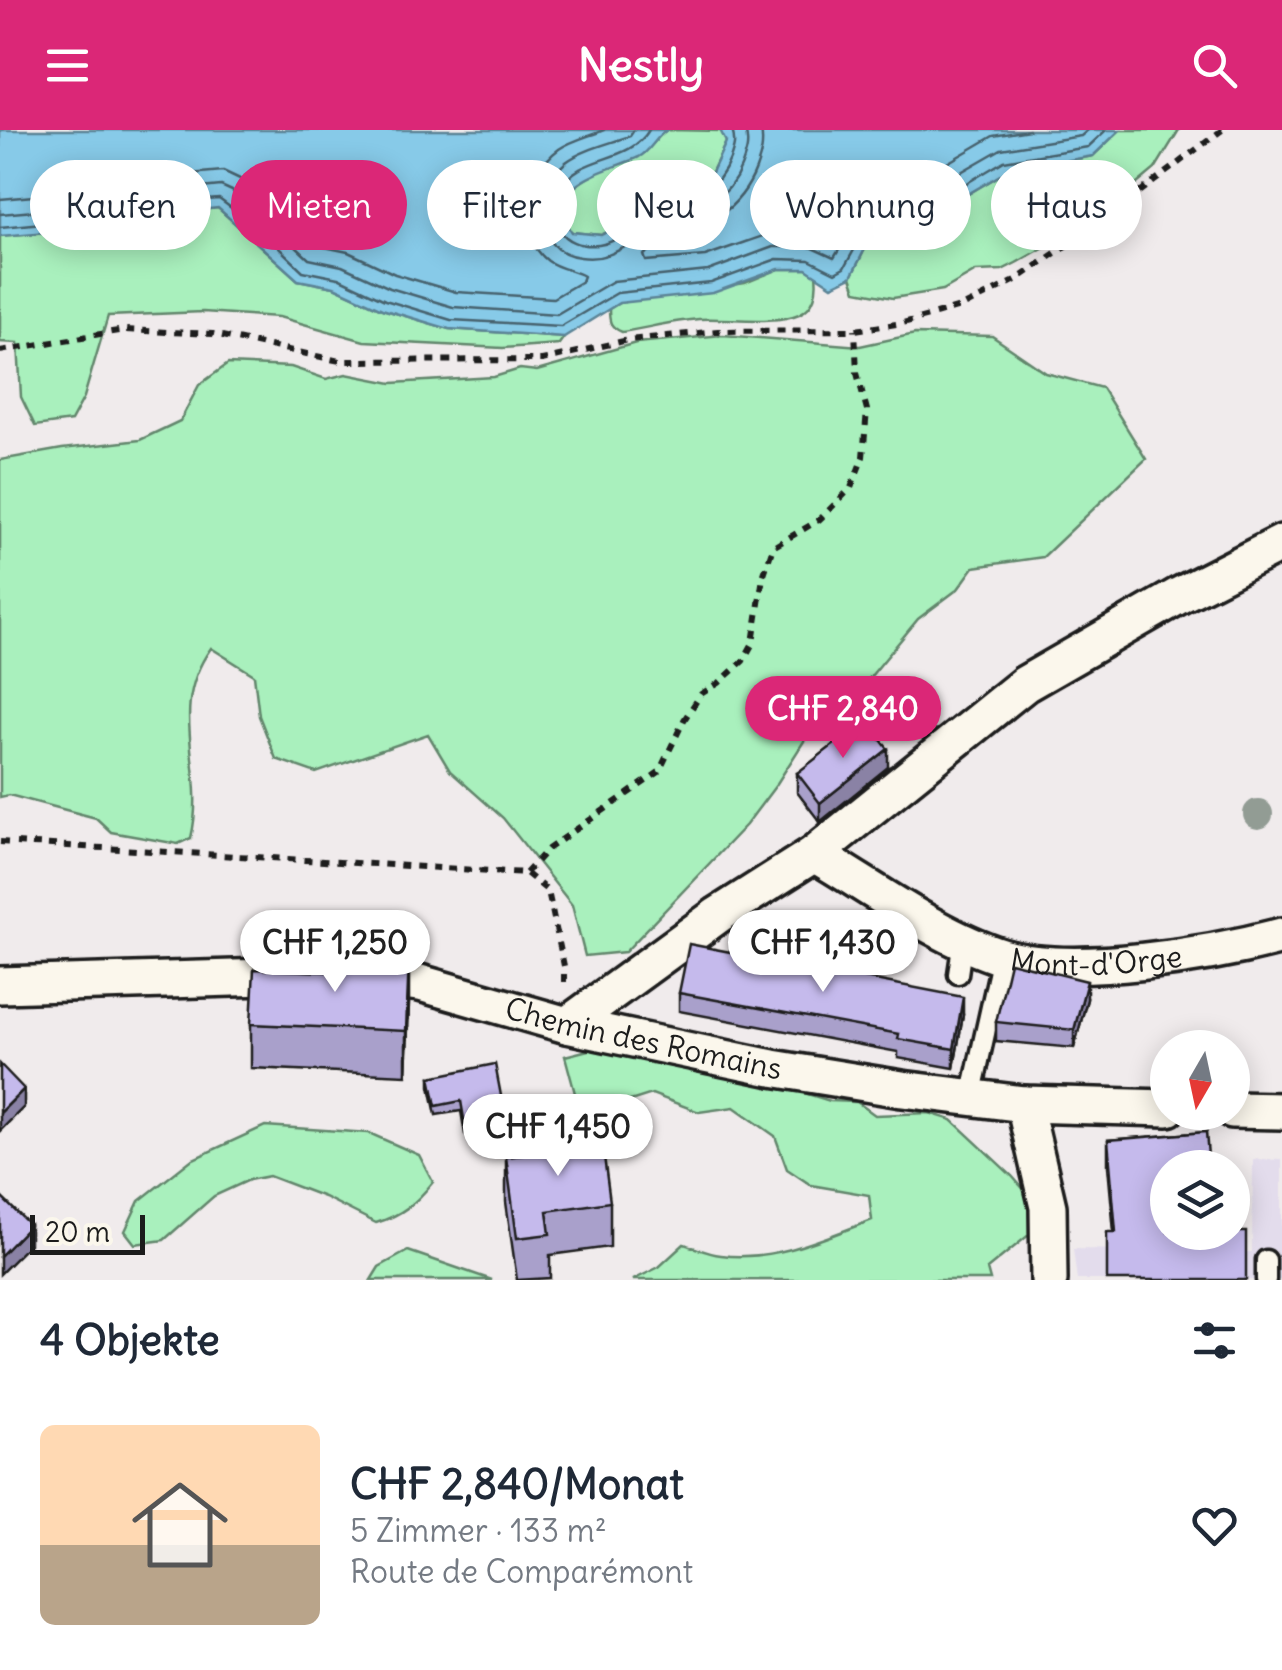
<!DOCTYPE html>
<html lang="de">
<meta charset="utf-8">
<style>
:root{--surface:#fff;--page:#f6f6f7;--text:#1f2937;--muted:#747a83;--accent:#db2777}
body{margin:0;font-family:Delius,sans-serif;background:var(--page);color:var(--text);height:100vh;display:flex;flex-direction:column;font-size:38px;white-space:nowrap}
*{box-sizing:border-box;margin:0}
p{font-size:32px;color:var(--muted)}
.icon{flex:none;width:55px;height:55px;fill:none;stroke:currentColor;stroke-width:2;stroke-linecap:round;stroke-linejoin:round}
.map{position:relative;height:1150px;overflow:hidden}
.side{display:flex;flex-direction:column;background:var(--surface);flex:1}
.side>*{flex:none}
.hud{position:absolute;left:30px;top:30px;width:1222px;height:90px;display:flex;gap:20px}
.needle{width:65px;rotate:189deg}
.fabs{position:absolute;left:1150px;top:900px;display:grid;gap:20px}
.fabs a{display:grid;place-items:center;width:100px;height:100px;border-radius:50%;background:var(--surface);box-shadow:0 5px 25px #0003;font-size:50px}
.scale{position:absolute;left:30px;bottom:25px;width:115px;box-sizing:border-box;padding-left:10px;border:5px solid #1c1c1c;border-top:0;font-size:28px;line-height:35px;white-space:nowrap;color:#1c1c1c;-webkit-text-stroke:8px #fbf7ec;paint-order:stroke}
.price{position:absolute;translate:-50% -85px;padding:0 22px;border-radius:35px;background:#fff;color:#222;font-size:32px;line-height:65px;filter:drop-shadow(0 2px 5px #0008)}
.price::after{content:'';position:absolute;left:50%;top:60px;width:30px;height:22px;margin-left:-15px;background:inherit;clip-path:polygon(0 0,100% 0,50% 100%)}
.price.selected{background:var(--accent);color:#fff}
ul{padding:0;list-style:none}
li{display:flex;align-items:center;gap:30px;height:250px;padding:0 40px}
li span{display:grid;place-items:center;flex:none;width:280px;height:200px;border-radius:15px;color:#555}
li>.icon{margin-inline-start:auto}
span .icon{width:120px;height:120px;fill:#fffc;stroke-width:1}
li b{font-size:42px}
h2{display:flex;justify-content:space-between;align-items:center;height:120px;padding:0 40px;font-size:42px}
.chip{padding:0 35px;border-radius:45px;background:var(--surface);box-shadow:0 5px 25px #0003;font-size:35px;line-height:90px}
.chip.selected{background:var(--accent);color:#fff}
header{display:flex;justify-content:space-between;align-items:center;height:130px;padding:0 40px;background:var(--accent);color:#fff;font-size:45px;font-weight:700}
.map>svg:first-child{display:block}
.built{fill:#e3dcec}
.green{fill:#a9f0bd;stroke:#62866c;stroke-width:2.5}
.water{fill:#87cae8;stroke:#5c8496;stroke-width:2.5}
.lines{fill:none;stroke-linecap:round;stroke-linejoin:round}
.shore{stroke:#47626e;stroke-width:2.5}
.service-casing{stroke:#1c1c1c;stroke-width:25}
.minor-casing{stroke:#1c1c1c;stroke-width:42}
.path{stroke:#1c1c1c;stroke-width:6;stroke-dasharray:8 8;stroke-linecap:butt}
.service{stroke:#fbf7ec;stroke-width:18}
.minor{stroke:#fbf7ec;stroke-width:35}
.tree{fill:#929c94}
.wall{fill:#a9a0cb;stroke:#1c1c1c;stroke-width:2.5}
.shaded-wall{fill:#8a82a5;stroke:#1c1c1c;stroke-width:2.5}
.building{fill:#c5baec;stroke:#1c1c1c;stroke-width:2.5}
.labels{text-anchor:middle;stroke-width:8;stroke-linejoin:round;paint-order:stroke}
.street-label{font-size:30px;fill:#1c1c1c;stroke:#fbf7ec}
</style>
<header><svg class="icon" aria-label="menu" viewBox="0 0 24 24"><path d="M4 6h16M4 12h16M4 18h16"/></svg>Nestly<svg class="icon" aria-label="search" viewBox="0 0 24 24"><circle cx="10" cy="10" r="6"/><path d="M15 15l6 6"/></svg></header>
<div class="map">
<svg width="1282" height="1150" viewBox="0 0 1282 1150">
<rect width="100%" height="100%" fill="#f0ebec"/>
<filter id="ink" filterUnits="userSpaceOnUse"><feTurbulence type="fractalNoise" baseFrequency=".01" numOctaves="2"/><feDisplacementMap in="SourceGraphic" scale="20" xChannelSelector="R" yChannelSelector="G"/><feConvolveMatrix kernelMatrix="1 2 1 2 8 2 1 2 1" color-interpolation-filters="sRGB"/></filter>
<g filter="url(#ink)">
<!-- built -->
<path class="built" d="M1253,1029L1282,1030V1150H1077L1073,1119L1252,1122Z"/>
<!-- green -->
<path class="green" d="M667,0L722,1L726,12L708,50L685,64L601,105L571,102C540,52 614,39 644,21C654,16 657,6 667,0Z
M1120,0H1179L1155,39L1131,59L1066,105L1016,133L1002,140L976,141L943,160L893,168L856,161L851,147L865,119L897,101L925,78L956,71L1007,41L1093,26Z
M218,78L298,150L334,157L382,179L449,199L564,207L559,214L503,218L364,211L279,187L203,182L108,186L84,267L71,291L35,296L21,267L18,213L0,212V106L131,95L173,83Z
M779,139H807L816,145C818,160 815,177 799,184C774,195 727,187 699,189C672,191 648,198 622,202C610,197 609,192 609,179L619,173L745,153Z
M915,204L992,206L1046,243L1102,258L1146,329L1043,427L974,437L958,459L918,489L862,557L829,572L776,655L746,695L625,822L585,826L572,775L503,688L450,641L428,604L316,643L276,629L259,586L254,545L211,518C165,582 208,638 191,708L178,714L111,702L96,688L9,665L0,667V330L62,319L140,310L180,291L199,255L228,234L291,237L326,249L346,244L392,253L494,247L520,239L537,241L636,213L723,205L860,216Z
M592,919L743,944L830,971L857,972L875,985L929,983L952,990L1012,1046L1034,1071L1035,1100L987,1139L990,1150H633L659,1137L684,1114C696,1118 709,1124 721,1125C774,1132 824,1108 872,1090L869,1065L811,1055L787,1039L775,1006L734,977L699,982L652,964L621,974L602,975L576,967L565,926Z
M265,996L369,1003L419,1025L433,1052C416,1073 402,1085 376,1093L324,1067L269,1046L249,1050L214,1066L164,1110L135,1114L125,1101L139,1071L191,1030Z
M408,1121L492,1150H371L379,1137Z"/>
<!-- water -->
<path class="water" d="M0,0H667C655,7 651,21 639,27C609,41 539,53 572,102L601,105L685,64L709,49L726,12L720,0H1120L1093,26L1007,41L956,71L925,78L897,101L865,119L851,147L832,156L806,139H779L713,163L619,173L564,207L449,199L382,179L334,157L298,150L218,78L173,83L131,95L0,106Z"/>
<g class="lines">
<!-- shore -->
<path class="shore" d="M634,0L630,6C611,13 581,20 566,32C534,59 531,121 580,127C608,131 622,118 644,106C681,86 724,81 741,37C746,24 750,14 745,0
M649,0C629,34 579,24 562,57C544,89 561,119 599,115C615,113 626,102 640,95C675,77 715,70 730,29C734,18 736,12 732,0
M761,0C764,15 761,25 756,39C738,87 694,101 651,120L644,125L646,131L705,126L774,102H808L828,106L843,89L876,70L909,44L942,36L993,6L1029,0
M0,69L124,58L167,46L223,41L242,50L315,115L348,122L395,144L456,162L553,168L582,151L584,146C574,140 559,139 548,131C512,103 526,43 559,19C572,10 590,6 604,0
M0,84L127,73L170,61L221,56L232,61L264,87L309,129L342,136L390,158L453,177L557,184L613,151L708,141L773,117H810L834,128L850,102L884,83L915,58L947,50L1001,19L1081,6L1088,0
M0,97L129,85L171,73L219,69L257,97L303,141L338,148L385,170L451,190L561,196L617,163L711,153L777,129L809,130L835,143L844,138L859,111L891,93L921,69L952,62L1004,31L1088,17L1106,0"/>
<defs>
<path id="service" d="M958,844L963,810
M971,967L1002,827
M1266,1150V1130"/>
<g id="minor">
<path id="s1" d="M814,724C872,758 938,807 1002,827C1073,848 1210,825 1282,806"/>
<path id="s2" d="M361,846L420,853L567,895L772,938L902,959L1024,974L1168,978"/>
<path d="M0,855L299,846"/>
<path d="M567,895L718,785L814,724L1025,554L1180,465L1282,413"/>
<path d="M1024,974L1048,1077L1049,1150"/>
<path d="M1232,980L1282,981"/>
</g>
</defs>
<!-- service casing -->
<use href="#service" class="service-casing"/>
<!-- minor casing -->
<use href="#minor" class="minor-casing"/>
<!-- path -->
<path class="path" d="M0,221L124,200L213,204L340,231L542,230L628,210L718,201L855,200L903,193L964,176L1016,150L1096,95L1222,0
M0,712L526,743L548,761L564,836V854
M526,743L548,719L659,642L684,590L701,564L719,553L743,531L753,513L763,447L773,417L819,390L851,358L863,327L867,280L857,243L855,200"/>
<!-- service -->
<use href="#service" class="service"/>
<!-- minor -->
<use href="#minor" class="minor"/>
</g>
<!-- trees -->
<circle class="tree" cx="1258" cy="684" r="15"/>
<!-- wall -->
<path class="wall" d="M888,637L820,692L797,662V643Z
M679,863L963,885L954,938L898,928V922L679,881Z
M1087,869L1074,918L996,911V892Z
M409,873L406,945L251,938V894Z
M430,947L505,987V997L465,1004L461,981L436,985L430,956Z
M1206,1002L1107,1150L1114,1102L1108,1036V1010Z
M545,1003L610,1072V1117L550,1125V1148L517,1150L506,1072V1027L545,1022Z"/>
<!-- shaded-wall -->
<path class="shaded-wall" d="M888,619V637L820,692V673Z
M409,829V873L406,945V901Z
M1087,851V869L1074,918V900Z
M963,867V885L954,938V919Z
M24,959V977L0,1001V983Z
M30,1095V1114L0,1144V1126Z"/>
<!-- building -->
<path class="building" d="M866,590L888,619L820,673L797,643Z
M689,814L963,867L954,919L898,909L899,904L679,863Z
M331,825L409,829L406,901L251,894L254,839L330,842Z
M1010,832L1087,851L1074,900L996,892Z
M0,934L24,959L0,983Z
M495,934L505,987L465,995L461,971L436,976L430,947Z
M600,996L610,1072L547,1081L550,1104L517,1108L506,1027L548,1022L545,1003Z
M1206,1002L1209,1038H1168V1102H1246V1150H1107V1102H1116L1108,1010Z
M0,1066L30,1095L0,1126Z"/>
</g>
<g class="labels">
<!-- street labels -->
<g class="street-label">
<text dy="10" stroke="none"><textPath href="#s1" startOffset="310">Mont-d'Orge</textPath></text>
<text dy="10" stroke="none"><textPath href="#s2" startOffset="290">Chemin des Romains</textPath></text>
</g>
</g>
</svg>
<div class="fabs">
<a><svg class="needle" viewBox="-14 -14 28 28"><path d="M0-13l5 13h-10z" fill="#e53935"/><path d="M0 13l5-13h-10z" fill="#747a83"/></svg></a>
<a><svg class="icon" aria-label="layers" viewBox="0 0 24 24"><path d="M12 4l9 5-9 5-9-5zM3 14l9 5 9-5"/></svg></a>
</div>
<div class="scale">20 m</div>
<b class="price selected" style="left:843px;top:631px">CHF 2,840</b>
<b class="price" style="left:335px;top:865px">CHF 1,250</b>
<b class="price" style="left:823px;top:865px">CHF 1,430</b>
<b class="price" style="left:558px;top:1049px">CHF 1,450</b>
<div class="hud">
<a class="chip">Kaufen</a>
<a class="chip selected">Mieten</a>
<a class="chip">Filter</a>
<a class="chip">Neu</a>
<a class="chip">Wohnung</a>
<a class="chip">Haus</a>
</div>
</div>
<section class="side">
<h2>4 Objekte<svg class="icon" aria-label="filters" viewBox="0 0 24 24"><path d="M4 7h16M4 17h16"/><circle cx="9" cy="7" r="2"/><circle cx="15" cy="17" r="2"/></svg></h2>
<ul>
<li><span style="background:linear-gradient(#ffd9b3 60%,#b9a48a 0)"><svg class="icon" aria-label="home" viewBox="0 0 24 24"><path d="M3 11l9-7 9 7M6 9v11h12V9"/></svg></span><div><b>CHF 2,840/Monat</b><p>5 Zimmer · 133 m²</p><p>Route de Comparémont</p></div><svg class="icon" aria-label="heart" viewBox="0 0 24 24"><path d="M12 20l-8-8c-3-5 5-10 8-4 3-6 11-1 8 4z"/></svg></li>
</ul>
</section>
